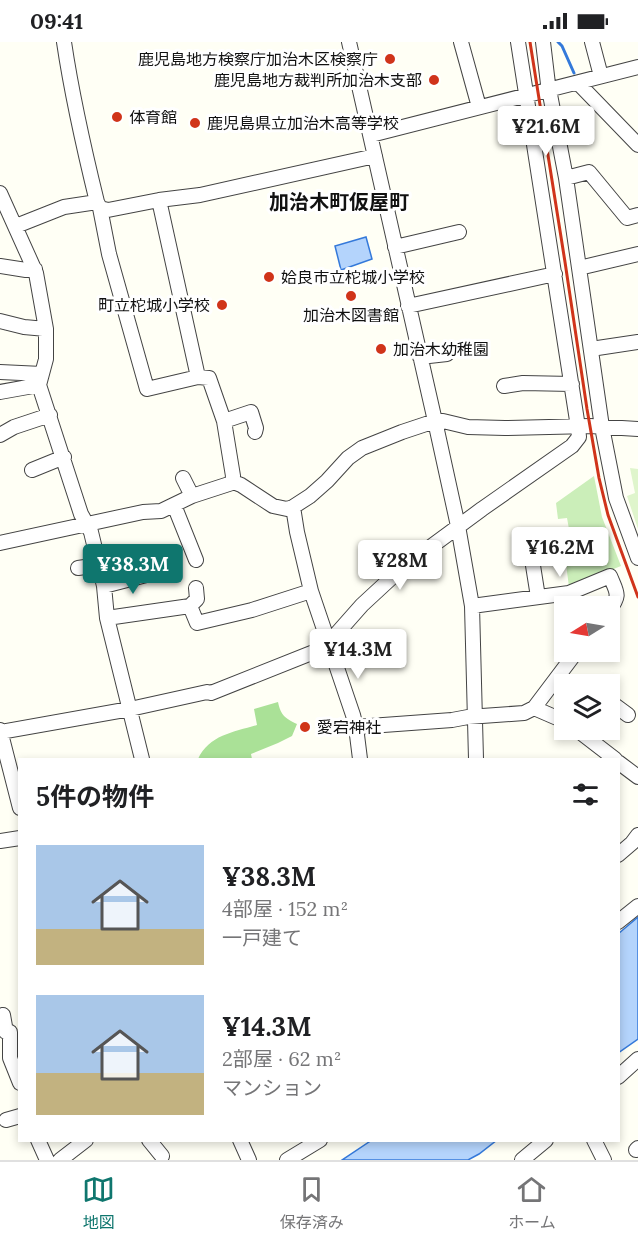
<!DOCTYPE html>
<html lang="ja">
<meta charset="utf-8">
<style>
:root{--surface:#fff;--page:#f6f6f6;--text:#202124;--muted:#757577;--line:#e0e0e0;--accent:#0f766e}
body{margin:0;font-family:Lora,"Noto Sans JP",serif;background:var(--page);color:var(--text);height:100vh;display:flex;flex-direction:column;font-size:22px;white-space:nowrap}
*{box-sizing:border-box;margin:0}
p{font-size:20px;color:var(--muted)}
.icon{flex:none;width:33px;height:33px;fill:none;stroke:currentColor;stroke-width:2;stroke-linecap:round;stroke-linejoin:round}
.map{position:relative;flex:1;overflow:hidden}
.sheet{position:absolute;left:18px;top:716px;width:602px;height:384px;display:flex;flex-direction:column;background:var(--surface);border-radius:0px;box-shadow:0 3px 9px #0003}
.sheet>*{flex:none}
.needle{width:39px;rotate:259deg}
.tools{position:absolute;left:554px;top:554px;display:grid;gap:12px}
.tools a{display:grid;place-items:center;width:66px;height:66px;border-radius:0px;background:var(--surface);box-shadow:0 3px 9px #0003;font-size:30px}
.price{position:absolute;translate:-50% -51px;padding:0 14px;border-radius:6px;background:#fff;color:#222;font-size:20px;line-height:39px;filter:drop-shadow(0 2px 3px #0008)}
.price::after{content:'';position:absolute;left:50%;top:36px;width:18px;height:14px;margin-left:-9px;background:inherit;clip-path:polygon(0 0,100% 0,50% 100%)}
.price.on{background:var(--accent);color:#fff}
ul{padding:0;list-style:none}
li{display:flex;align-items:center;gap:18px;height:150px;padding:0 18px}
li span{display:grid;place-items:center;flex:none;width:168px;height:120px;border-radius:0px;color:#555}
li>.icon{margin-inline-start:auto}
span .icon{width:72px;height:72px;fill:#fffc;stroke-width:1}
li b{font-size:26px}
h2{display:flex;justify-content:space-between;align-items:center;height:72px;padding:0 18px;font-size:26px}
.status{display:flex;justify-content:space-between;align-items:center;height:42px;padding:0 30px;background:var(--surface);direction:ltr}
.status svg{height:16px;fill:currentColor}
.tabs{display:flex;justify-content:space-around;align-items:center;height:84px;border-top:2px solid var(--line);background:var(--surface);font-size:16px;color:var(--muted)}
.tabs a{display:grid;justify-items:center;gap:3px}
.tabs .on{color:var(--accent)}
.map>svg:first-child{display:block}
.green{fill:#cbeeb9}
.forest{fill:#aae197}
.pitch{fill:#dff5cc}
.water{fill:#b4d4fc;stroke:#3479da;stroke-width:1.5}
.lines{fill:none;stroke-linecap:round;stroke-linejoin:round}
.stream{stroke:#3479da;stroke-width:3}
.minor-casing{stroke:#444;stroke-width:16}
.minor{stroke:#fff;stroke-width:14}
.rail{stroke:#d0341a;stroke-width:3}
.poi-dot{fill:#d0341a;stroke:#fff;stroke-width:2}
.labels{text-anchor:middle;stroke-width:6;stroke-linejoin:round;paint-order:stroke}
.poi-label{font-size:16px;fill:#111;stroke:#fff;text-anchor:start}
.quarter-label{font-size:20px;font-weight:bold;fill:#111;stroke:#fff}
</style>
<div class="status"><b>09:41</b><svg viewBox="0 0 49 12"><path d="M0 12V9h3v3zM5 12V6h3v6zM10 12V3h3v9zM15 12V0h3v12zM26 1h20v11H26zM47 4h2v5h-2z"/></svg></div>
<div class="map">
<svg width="638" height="1118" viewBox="0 0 638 1118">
<rect width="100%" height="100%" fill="#fffff5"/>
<!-- green -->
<path class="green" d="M594,434L602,475L621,524L569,545L563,499L571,498L567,476L558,477L556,461Z"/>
<!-- forest -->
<path class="forest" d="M278,660C281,674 285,676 297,682L292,694L278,701L251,712L252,717H198C209,693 234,690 257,683L254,667Z"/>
<!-- pitch -->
<path class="pitch" d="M630,426L638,427V487L627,454L635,451Z"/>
<!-- water -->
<path class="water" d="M366,195L372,217L341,228L335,204Z
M638,875V997L618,1011V892Z
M372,1098H497L479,1112L468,1118H342Z"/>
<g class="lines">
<!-- stream -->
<path class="stream" d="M558,0L562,4L574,31"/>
<defs>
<path id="minor" d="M64,0C72,54 84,107 97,160L100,166L109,212L147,347L198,335L209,336L224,379L233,434L232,441
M349,0L435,379L458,484L472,564L476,717
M461,0L479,65
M543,0L548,42L566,136L602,385L616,456L638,516
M592,0L601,34
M578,41L638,103
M371,93L638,25
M566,136L589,130L627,176L638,173
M0,151L36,231L46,287V317L39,343L81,472L91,490L104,544L107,576L142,717
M159,158L198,335
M100,166L108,168L159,158L200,153L375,114
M16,184L64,165L97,160
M395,205L459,190
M0,224L26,228L35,227
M579,226L638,212
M408,264L555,232
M0,279L24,285L46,287
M591,307L638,300
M420,315L447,312
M0,330L42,332
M504,344L523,341L572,342
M0,350L39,343
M224,379L251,370L256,386L255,390
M0,393L14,385L50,373
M32,428L64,415
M183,436L192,454
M174,463L196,518
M293,465L297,490L311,549L353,673L356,685L360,717
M0,501L143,470L161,469L192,454L232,441H236L241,443L273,464L287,467L293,465L310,454L327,439L348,416L362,406L402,390L435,379H443L468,385L505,386L590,384L638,387
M526,512L531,511L538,555
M78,526L99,523
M104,544L154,531
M190,564L197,557L196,546
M472,564L569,551L610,534C617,551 621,553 609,568
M107,576L190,564L197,581L252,568L311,549
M609,659L628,673
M534,666L564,679
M356,685L452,678L468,675L524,671L534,666L577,609
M576,687L615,717
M0,688L20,766
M0,690L130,667L207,650L211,651L324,606L362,563L402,526L482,467L572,404L579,395L578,385L518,0
M618,720L638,735
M0,799L20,796
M618,813L632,801L638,793
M618,880L638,864
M3,973L6,990
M10,990V1016L20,1041
M618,1035L638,1017
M6,1078L20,1074
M38,1098L47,1118
M149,1098L162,1114
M240,1098L249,1118
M594,1098L604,1118
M636,1108L638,1106
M60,1118L86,1098
M287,1118L320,1098
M522,1118L546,1098"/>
</defs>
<!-- minor casing -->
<use href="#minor" class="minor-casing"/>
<!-- minor -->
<use href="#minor" class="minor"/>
<!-- rail -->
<path class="rail" d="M530,0L565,220L587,367L599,436L608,473L638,555"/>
</g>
<!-- markers -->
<g class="poi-dot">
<circle cx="390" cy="17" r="6"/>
<circle cx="434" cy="38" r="6"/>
<circle cx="117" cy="75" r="6"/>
<circle cx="195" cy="81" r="6"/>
<circle cx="269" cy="235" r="6"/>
<circle cx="351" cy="254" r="6"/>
<circle cx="222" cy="263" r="6"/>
<circle cx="381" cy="307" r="6"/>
<circle cx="305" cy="685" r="6"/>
</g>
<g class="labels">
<!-- poi labels -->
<g class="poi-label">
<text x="378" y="23" text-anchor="end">鹿児島地方検察庁加治木区検察庁</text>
<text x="422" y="44" text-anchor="end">鹿児島地方裁判所加治木支部</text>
<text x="129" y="81">体育館</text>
<text x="207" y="87">鹿児島県立加治木高等学校</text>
<text x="281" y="241">姶良市立柁城小学校</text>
<text x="210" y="269" text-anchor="end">町立柁城小学校</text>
<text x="351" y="279" text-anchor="middle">加治木図書館</text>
<text x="393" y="313">加治木幼稚園</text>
<text x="317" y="691">愛宕神社</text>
</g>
<!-- quarter labels -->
<g class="quarter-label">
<text x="339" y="167">加治木町仮屋町</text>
</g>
</g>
</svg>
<div class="tools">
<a><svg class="needle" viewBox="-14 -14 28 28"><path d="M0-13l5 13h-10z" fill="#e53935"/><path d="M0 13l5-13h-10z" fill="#757577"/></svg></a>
<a><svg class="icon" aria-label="layers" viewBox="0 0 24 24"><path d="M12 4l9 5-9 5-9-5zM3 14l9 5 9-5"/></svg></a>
</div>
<b class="price" style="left:546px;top:115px">¥21.6M</b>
<b class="price" style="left:560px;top:536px">¥16.2M</b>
<b class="price" style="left:400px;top:549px">¥28M</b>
<b class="price on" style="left:133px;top:553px">¥38.3M</b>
<b class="price" style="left:358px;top:638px">¥14.3M</b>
<section class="sheet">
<h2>5件の物件<svg class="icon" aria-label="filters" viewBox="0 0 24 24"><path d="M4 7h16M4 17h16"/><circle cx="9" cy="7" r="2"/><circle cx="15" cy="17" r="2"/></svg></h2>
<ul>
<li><span style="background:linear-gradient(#a9c7e8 70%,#c2b280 0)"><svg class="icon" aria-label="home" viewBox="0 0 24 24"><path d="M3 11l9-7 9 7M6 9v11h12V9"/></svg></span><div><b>¥38.3M</b><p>4部屋 · 152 m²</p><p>一戸建て</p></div></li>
<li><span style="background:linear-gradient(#a9c7e8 65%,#c2b280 0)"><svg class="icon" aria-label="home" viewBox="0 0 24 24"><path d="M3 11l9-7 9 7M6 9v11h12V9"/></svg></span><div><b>¥14.3M</b><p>2部屋 · 62 m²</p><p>マンション</p></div></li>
</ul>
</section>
</div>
<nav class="tabs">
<a class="on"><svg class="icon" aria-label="map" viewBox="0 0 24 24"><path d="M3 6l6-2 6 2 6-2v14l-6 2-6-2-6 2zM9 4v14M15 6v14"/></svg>地図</a>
<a><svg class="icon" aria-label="saved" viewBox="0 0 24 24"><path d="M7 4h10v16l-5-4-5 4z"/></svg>保存済み</a>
<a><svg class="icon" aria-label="home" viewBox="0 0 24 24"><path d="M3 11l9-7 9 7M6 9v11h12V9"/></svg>ホーム</a>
</nav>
